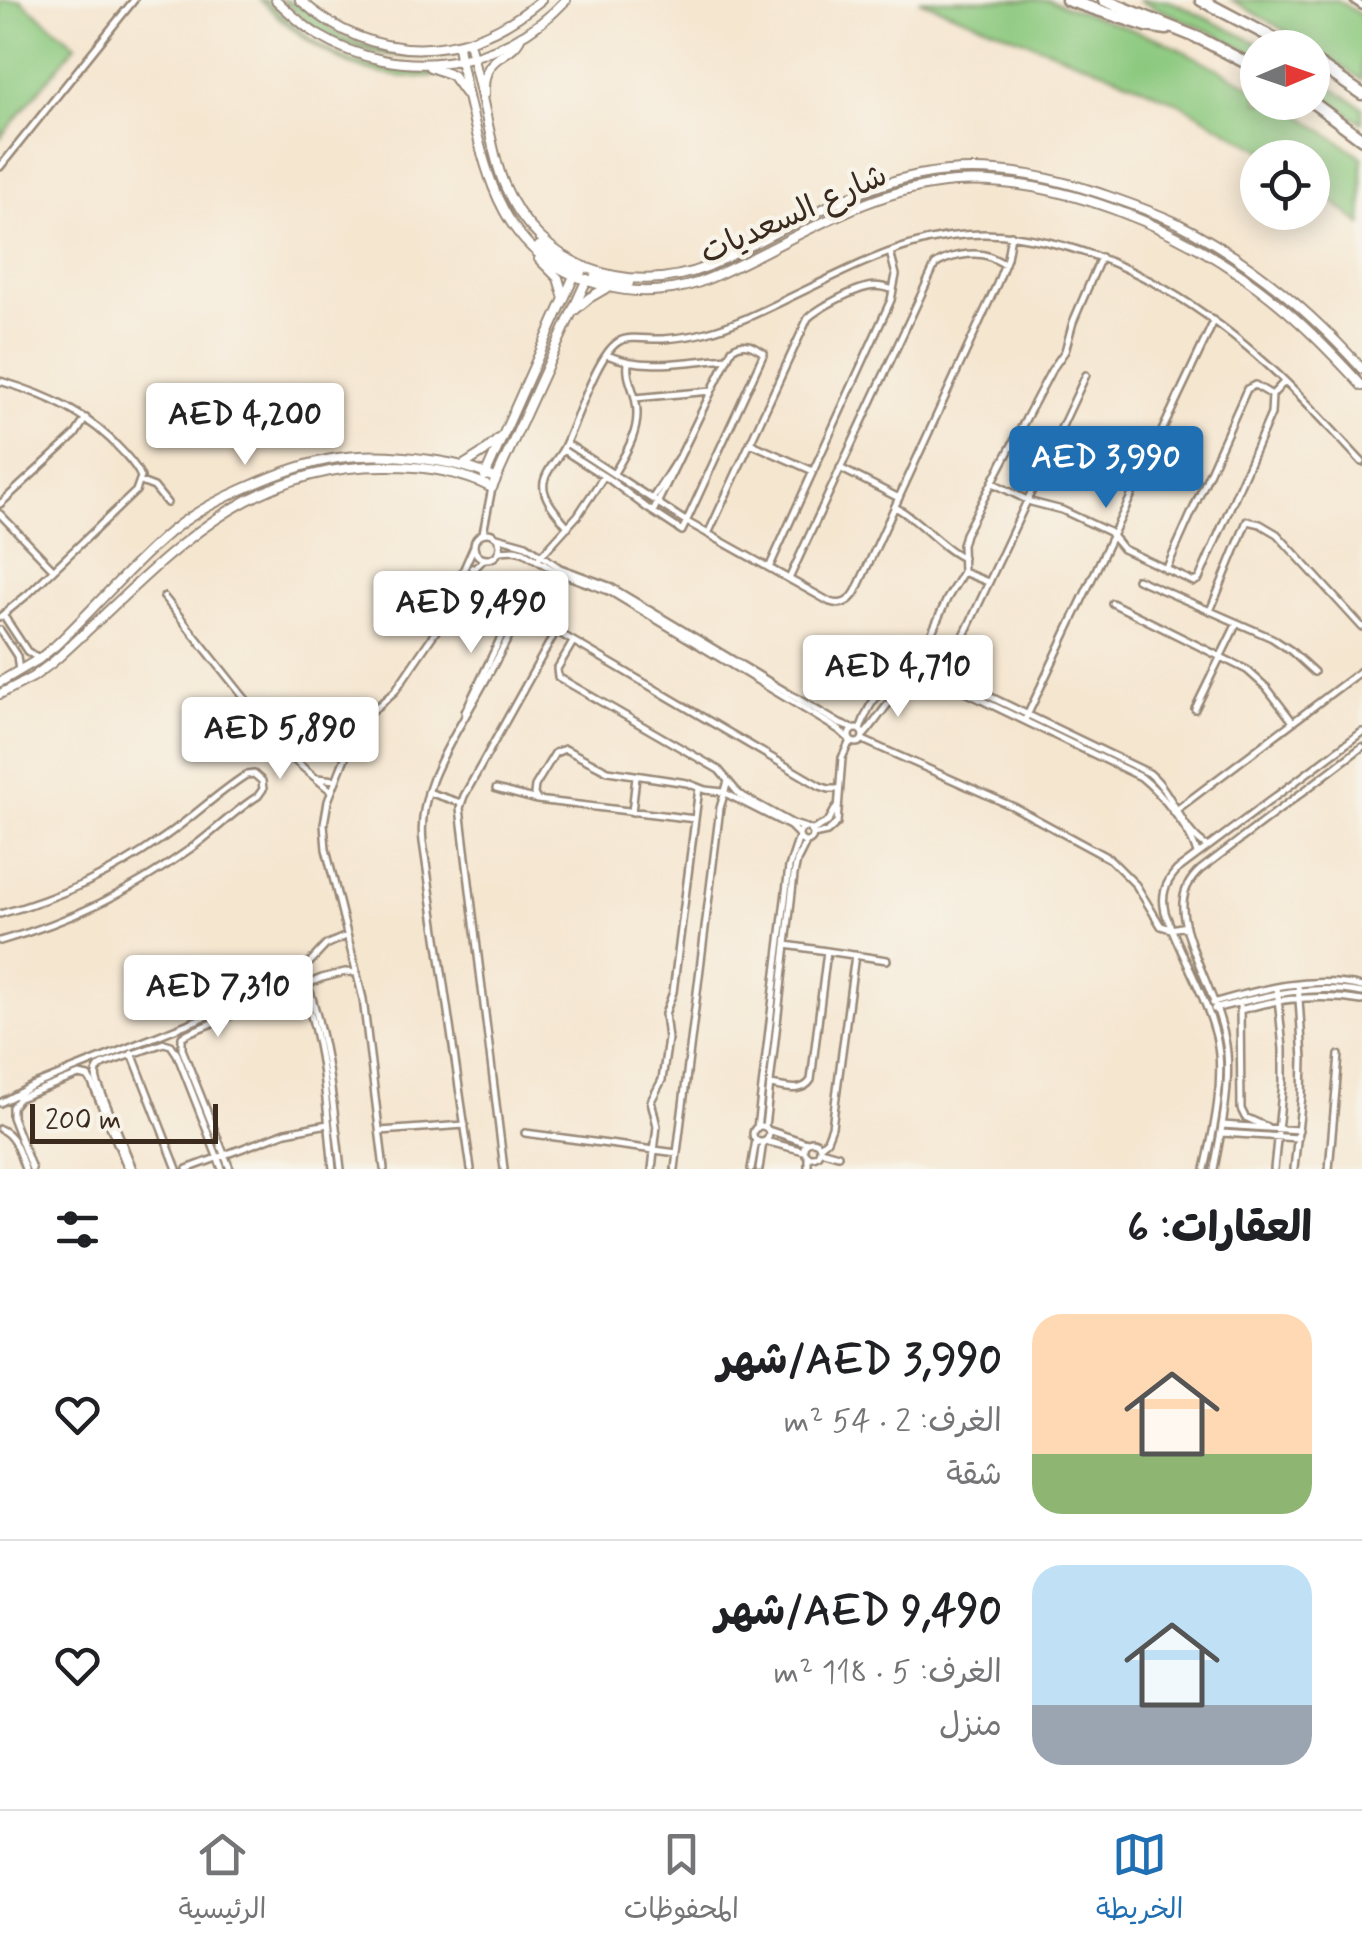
<!DOCTYPE html>
<html lang="ar">
<meta charset="utf-8">
<style>
:root{--surface:#fff;--page:#f2f2f2;--text:#202124;--muted:#757577;--line:#e0e0e0;--accent:#1f6fb2}
body{margin:0;font-family:Mynerve,"Playpen Sans Arabic",sans-serif;background:var(--page);color:var(--text);direction:rtl;height:100vh;display:flex;flex-direction:column;font-size:38px;white-space:nowrap}
*{box-sizing:border-box;margin:0}
p{font-size:32px;color:var(--muted)}
.icon{flex:none;width:55px;height:55px;fill:none;stroke:currentColor;stroke-width:2;stroke-linecap:round;stroke-linejoin:round}
.map{position:relative;height:1169px;overflow:hidden;direction:ltr}
.panel{display:flex;flex-direction:column;background:var(--surface);flex:1}
.panel>*{flex:none}
.needle{width:65px;rotate:88deg}
.tools{position:absolute;left:1240px;top:30px;display:grid;gap:20px}
.tools a{display:grid;place-items:center;width:90px;height:90px;border-radius:50%;background:var(--surface);box-shadow:0 5px 25px #0003;font-size:50px}
.scale{position:absolute;left:30px;bottom:25px;width:188px;box-sizing:border-box;padding-left:10px;border:5px solid #3b2a1e;border-top:0;font-size:28px;line-height:35px;white-space:nowrap;color:#3b2a1e;-webkit-text-stroke:8px #f7f3e8;paint-order:stroke}
.price{position:absolute;translate:-50% -85px;padding:0 22px;border-radius:10px;background:#fff;color:#222;font-size:32px;line-height:65px;filter:drop-shadow(0 2px 5px #0008)}
.price::after{content:'';position:absolute;left:50%;top:60px;width:30px;height:22px;margin-left:-15px;background:inherit;clip-path:polygon(0 0,100% 0,50% 100%)}
.price.active{background:var(--accent);color:#fff}
ul{padding:0;list-style:none}
li{display:flex;align-items:center;gap:30px;height:250px;padding:0 50px}
li+li{border-top:2px solid var(--line)}
li span{display:grid;place-items:center;flex:none;width:280px;height:200px;border-radius:30px;color:#555}
li>.icon{margin-inline-start:auto}
span .icon{width:120px;height:120px;fill:#fffc;stroke-width:1}
li b{font-size:42px}
h2{display:flex;justify-content:space-between;align-items:center;height:120px;padding:0 50px;font-size:42px}
.dock{display:flex;justify-content:space-around;align-items:center;height:140px;border-top:2px solid var(--line);background:var(--surface);font-size:28px;color:var(--muted)}
.dock a{display:grid;justify-items:center;gap:5px}
.dock .active{color:var(--accent)}
.map>svg:first-child{display:block}
.green{fill:#8cc97f;stroke:#647a4e;stroke-width:2.5}
.lines{fill:none;stroke-linecap:round;stroke-linejoin:round}
.street-casing{stroke:#988877;stroke-width:10}
.secondary-casing{stroke:#988877;stroke-width:12}
.highway-casing{stroke:#988877;stroke-width:15}
.street{stroke:#fff;stroke-width:5}
.secondary{stroke:#fff;stroke-width:8}
.highway{stroke:#fff;stroke-width:10}
.labels{text-anchor:middle;stroke-width:9;stroke-linejoin:round;paint-order:stroke}
.street-label{font-size:32px;fill:#3b2a1e;stroke:#f7f3e8}
</style>
<div class="map">
<svg width="1362" height="1169" viewBox="0 0 1362 1169">
<rect width="100%" height="100%" fill="#f7f3e8"/>
<filter id="ink" filterUnits="userSpaceOnUse"><feTurbulence type="fractalNoise" baseFrequency=".01" numOctaves="2"/><feDisplacementMap in="SourceGraphic" scale="20" xChannelSelector="R" yChannelSelector="G"/><feConvolveMatrix kernelMatrix="1 2 1 2 8 2 1 2 1" color-interpolation-filters="sRGB"/></filter>
<filter id="wash" filterUnits="userSpaceOnUse"><feTurbulence type="fractalNoise" baseFrequency=".0048" numOctaves="4" result="noise"/><feDisplacementMap in="SourceGraphic" scale="40" xChannelSelector="R" yChannelSelector="G"/><feGaussianBlur stdDeviation="2.25" result="paint"/><feColorMatrix in="noise" values="0 0 0 0 0 0 0 0 0 0 0 0 0 0 0 0 0 1.4 0 .05"/><feComposite in="paint" operator="in"/></filter>
<g filter="url(#wash)">
<rect width="100%" height="100%" fill="#f5e6d0"/>
<!-- green -->
<path class="green" d="M0,0H20L76,45L0,138Z
M260,0H265C295,27 323,54 363,64C389,71 416,69 442,75C366,86 312,50 260,0Z
M282,0C300,0 328,30 348,39C390,56 414,53 456,53C421,62 364,55 333,38C314,28 298,14 282,0Z
M919,0H1048L1164,41L1257,89L1258,102L1282,103L1362,157V225L1313,185L1312,158L1275,157L1177,102L1102,70Z
M1138,0H1168L1266,47L1258,48L1257,56L1215,34Z
M1232,0H1337L1362,16V80L1306,43Z
M1313,75L1362,107V123L1313,88Z"/>
</g>
<g filter="url(#ink)">
<g class="lines">
<defs>
<path id="street" d="M1353,0L1362,6
M0,167L134,0
M607,355C644,371 688,361 727,358
M0,381C48,395 89,414 123,452C130,460 137,467 141,477L136,491L27,595L0,617
M635,398L711,391
M566,443L687,522L830,602C842,606 850,602 856,591L997,284L1007,258L1011,235
M750,443L813,471
M563,450L610,480L647,508L682,531L764,353C753,346 744,340 732,349L653,512
M840,468L899,498
M614,473C627,452 641,429 636,403C634,388 626,379 628,363
M141,482L154,487L167,503
M993,483L1031,502L1062,510L1109,532L1123,549L1194,582L1199,579L1271,414L1272,395L1285,381
M652,499L678,458
M0,504L75,435L86,418
M895,507C920,520 938,546 963,558
M0,514L53,569
M568,527C559,515 541,498 544,482C546,470 557,460 563,449C576,424 596,356 618,342C629,335 649,340 663,339C678,338 693,336 707,332C737,324 764,310 791,297C868,260 933,223 1021,237C1111,250 1194,299 1261,359C1297,390 1329,427 1362,462
M474 546a13 13 0 1 1 26 0a13 13 0 1 1-26 0Z
M483,533L492,488
M708,534L808,318C820,307 853,290 868,287C877,285 885,287 893,290
M497,537L526,545L560,568L609,586L840,724L853,729
M500,551L514,550L523,552L557,572L611,592L839,730L849,739
M539,558L578,515L604,476
M472,568L480,575L486,586
M769,568L891,300L896,275L890,252
M1166,570L1247,389L1255,385L1272,395
M963,572L988,582
M462,578L486,586L556,631L820,786L829,789H839
M789,579L935,265C947,256 974,251 988,256C994,258 999,262 1005,264
M1137,579L1272,638L1290,650L1314,672
M164,597L294,760L330,790
M1112,603L1247,670L1267,688L1293,722
M1210,611L1247,521L1260,524L1277,534L1362,627
M444,614L474,546
M4,616L27,651L39,659
M0,630L17,656L19,671
M573,642L557,669L558,677L719,770L739,794L793,824L806,828
M920 674a8 8 0 1 1 16 0a8 8 0 1 1-16 0Z
M921,669L923,652L947,599L963,572L962,545L965,534L1051,371L1065,351L1073,322L1101,257
M935,670L1149,773C1174,793 1181,832 1208,847
M945,676L1086,375
M933,680L946,683L1141,777C1161,793 1191,830 1197,854
M1195,709L1237,623
M465,712L516,606
M1025,720L1214,321
M849 736a7 7 0 1 1 14 0a7 7 0 1 1-14 0Z
M860,730C866,713 872,696 889,688C900,682 910,679 920,672
M863,736C883,715 893,685 925,681
M863,740L1014,807L1110,859L1136,885L1161,926L1171,929L1186,926
M317,778L335,780
M496,789L537,800L695,819
M428,792L461,803
M537,800L534,794L535,786L555,753L565,749L608,771L687,783L705,790L723,792L790,826L799,835
M1175,811L1362,670
M632,812L636,777
M799 835a7 7 0 1 1 14 0a7 7 0 1 1-14 0Z
M811,831L828,822L837,806
M813,835L827,832L837,823L842,758L850,741
M0,914C58,898 111,875 160,840C190,820 216,794 246,775L254,774L262,781L263,789L258,796C234,811 214,832 190,849C130,892 71,921 0,941
M786,945L887,960
M303,971C327,1035 333,1102 341,1169
M297,976C324,1037 326,1104 333,1169
M1213,1003C1261,989 1312,975 1362,987
M1240,1003L1241,1109L1245,1117L1267,1127
M1214,1009C1264,996 1311,983 1362,993
M1240,1010C1280,998 1321,994 1362,1001
M132,1053L177,1169
M770,1085C785,1087 802,1094 811,1080L827,951
M0,1103L32,1086L272,990L297,976L326,945L346,936
M1222,1125L1299,1130
M753 1134a8 8 0 1 1 16 0a8 8 0 1 1-16 0Z
M765,1127L794,875L797,861L806,843
M757,1128L789,867L799,837
M0,1129C16,1136 19,1154 25,1169
M768,1130L807,1143
M380,1131L465,1125
M525,1133L677,1153
M1222,1133L1298,1138
M804 1149a8 8 0 1 1 16 0a8 8 0 1 1-16 0Z
M765,1141L804,1151
M820,1146L827,1140L832,1127L855,955
M820,1150L838,1155
M808,1156V1169
M32,1169L12,1117V1107L19,1098L79,1075L88,1077L92,1083L128,1169
M133,1169L98,1084C95,1076 95,1068 104,1064L164,1043L171,1045L177,1054L222,1169
M187,1169L286,1132L328,1124
M230,1169L182,1049V1037L188,1033L322,978L345,972L357,973
M384,1169L363,999L326,849L324,824L328,801L356,730L368,715L395,691L451,609L474,569L484,559
M471,1169L423,842C417,793 448,747 471,706C489,675 506,642 523,610
M504,1169L460,808L464,796L556,631
M652,1169L657,1126L651,1101L662,1080L668,1039L665,1014L673,992L699,788
M675,1169L720,808L728,781
M751,1169L756,1140
M759,1169L763,1142
M1205,1169C1214,1130 1226,1076 1216,1036C1205,993 1180,954 1165,912C1161,895 1165,883 1177,870L1362,732
M1214,1169C1221,1132 1230,1091 1227,1053C1224,1018 1205,982 1193,949C1188,934 1182,919 1183,903C1184,889 1190,879 1200,870L1362,747
M1274,1169L1283,1082V1049L1277,987
M1294,1169L1302,1095L1303,1059L1298,984
M1329,1169L1339,1055"/>
<path id="secondary" d="M276,0C289,12 302,25 318,35C399,84 502,69 566,0
M300,0C375,66 466,63 541,0
M469,42C476,70 482,97 488,125C493,145 496,165 504,184C539,267 627,299 709,266C775,235 847,189 919,175C980,163 1040,173 1099,193C1125,202 1152,211 1177,223C1248,259 1309,310 1362,369
M458,45C462,76 470,104 477,134C496,211 522,265 605,286C639,295 678,292 710,278C789,244 866,188 955,182C1057,176 1177,226 1257,287C1296,316 1329,350 1362,386
M430,67L452,75L465,93
M484,94C482,51 512,60 521,36
M539,246C551,257 566,269 582,272
M539,259L558,278L563,295
M594,278L617,283H629
M575,310L589,298L608,287
M462,466L484,452L501,437
M485,476L575,274
M0,682L39,659L55,646C94,609 129,567 170,532C194,512 222,498 250,486C315,457 359,449 430,460C453,463 476,468 496,479
M0,694L33,677L53,662C157,570 235,464 388,466C424,466 460,471 492,488L587,279"/>
<path id="highway" d="M1067,0L1147,26L1167,29
M1104,0L1201,39L1258,69
M1201,0L1292,48
M1312,60L1362,94
M1312,102L1362,139"/>
</defs>
<!-- street casing -->
<use href="#street" class="street-casing"/>
<!-- secondary casing -->
<use href="#secondary" class="secondary-casing"/>
<!-- highway casing -->
<use href="#highway" class="highway-casing"/>
<!-- street -->
<use href="#street" class="street"/>
<!-- secondary -->
<use href="#secondary" class="secondary"/>
<!-- highway -->
<use href="#highway" class="highway"/>
</g>
</g>
<g class="labels">
<!-- street labels -->
<g class="street-label">
<text transform="translate(793 213) rotate(-24)" y="11">شارع السعديات</text>
</g>
</g>
</svg>
<div class="tools">
<a><svg class="needle" viewBox="-14 -14 28 28"><path d="M0-13l5 13h-10z" fill="#e53935"/><path d="M0 13l5-13h-10z" fill="#757577"/></svg></a>
<a><svg class="icon" aria-label="locate" viewBox="0 0 24 24"><circle cx="12" cy="12" r="6"/><path d="M12 2v4M12 18v4M2 12h4M18 12h4"/></svg></a>
</div>
<div class="scale">200 m</div>
<b class="price" style="left:245px;top:468px">AED 4,200</b>
<b class="price active" style="left:1106px;top:511px">AED 3,990</b>
<b class="price" style="left:471px;top:656px">AED 9,490</b>
<b class="price" style="left:898px;top:720px">AED 4,710</b>
<b class="price" style="left:280px;top:782px">AED 5,890</b>
<b class="price" style="left:218px;top:1040px">AED 7,310</b>
</div>
<section class="panel">
<h2>العقارات: 6<svg class="icon" aria-label="filters" viewBox="0 0 24 24"><path d="M4 7h16M4 17h16"/><circle cx="9" cy="7" r="2"/><circle cx="15" cy="17" r="2"/></svg></h2>
<ul>
<li><span style="background:linear-gradient(#ffd9b3 70%,#8fb573 0)"><svg class="icon" aria-label="home" viewBox="0 0 24 24"><path d="M3 11l9-7 9 7M6 9v11h12V9"/></svg></span><div><b>AED 3,990/شهر</b><p>الغرف: 2 · 54 m²</p><p>شقة</p></div><svg class="icon" aria-label="heart" viewBox="0 0 24 24"><path d="M12 20l-8-8c-3-5 5-10 8-4 3-6 11-1 8 4z"/></svg></li>
<li><span style="background:linear-gradient(#bfe0f5 70%,#9aa5b1 0)"><svg class="icon" aria-label="home" viewBox="0 0 24 24"><path d="M3 11l9-7 9 7M6 9v11h12V9"/></svg></span><div><b>AED 9,490/شهر</b><p>الغرف: 5 · 118 m²</p><p>منزل</p></div><svg class="icon" aria-label="heart" viewBox="0 0 24 24"><path d="M12 20l-8-8c-3-5 5-10 8-4 3-6 11-1 8 4z"/></svg></li>
</ul>
</section>
<nav class="dock">
<a class="active"><svg class="icon" aria-label="map" viewBox="0 0 24 24"><path d="M3 6l6-2 6 2 6-2v14l-6 2-6-2-6 2zM9 4v14M15 6v14"/></svg>الخريطة</a>
<a><svg class="icon" aria-label="saved" viewBox="0 0 24 24"><path d="M7 4h10v16l-5-4-5 4z"/></svg>المحفوظات</a>
<a><svg class="icon" aria-label="home" viewBox="0 0 24 24"><path d="M3 11l9-7 9 7M6 9v11h12V9"/></svg>الرئيسية</a>
</nav>
